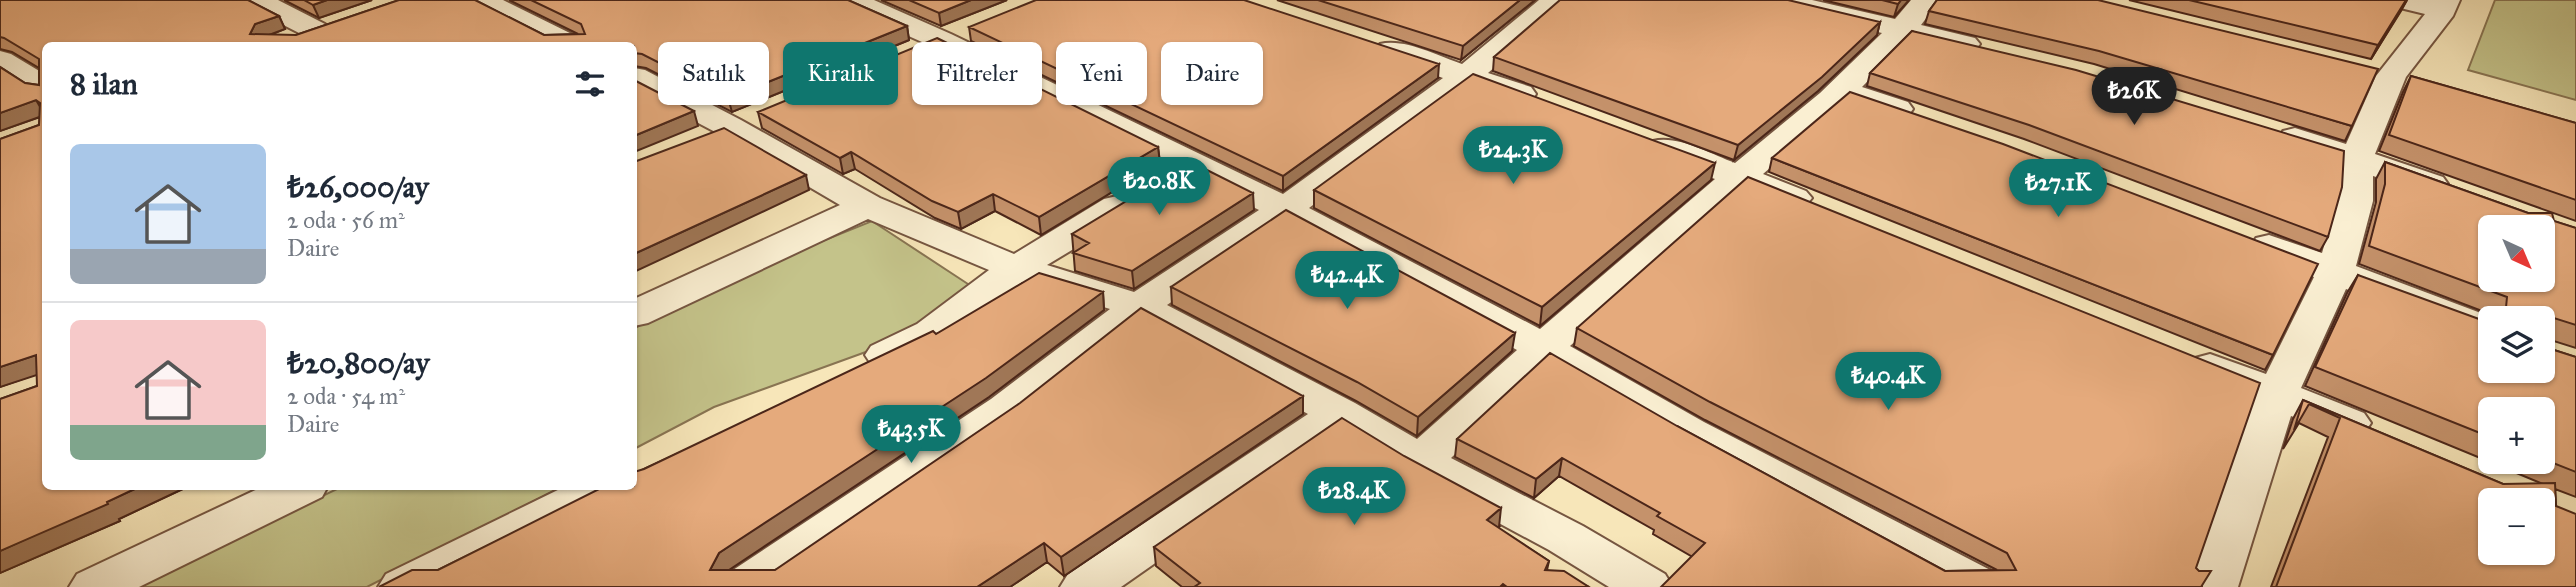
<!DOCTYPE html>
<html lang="tr">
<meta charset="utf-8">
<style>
:root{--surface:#fff;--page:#f6f6f7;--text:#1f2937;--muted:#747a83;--line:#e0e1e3;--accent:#0f766e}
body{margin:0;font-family:"IM FELL Great Primer",serif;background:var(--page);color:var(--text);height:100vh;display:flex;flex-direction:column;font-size:26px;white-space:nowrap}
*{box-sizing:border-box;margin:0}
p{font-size:23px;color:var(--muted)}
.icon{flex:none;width:38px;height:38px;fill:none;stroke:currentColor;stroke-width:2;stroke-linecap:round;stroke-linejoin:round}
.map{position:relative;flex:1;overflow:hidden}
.details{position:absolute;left:42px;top:42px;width:595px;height:448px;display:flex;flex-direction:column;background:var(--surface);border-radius:10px;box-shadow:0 2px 5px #0004}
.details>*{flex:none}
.guide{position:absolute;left:658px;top:42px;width:665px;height:63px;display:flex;gap:14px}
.needle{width:46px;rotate:136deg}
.tools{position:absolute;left:2478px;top:215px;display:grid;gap:14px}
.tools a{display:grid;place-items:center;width:77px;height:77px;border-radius:10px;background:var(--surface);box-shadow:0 2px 5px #0004;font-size:35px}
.price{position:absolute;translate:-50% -60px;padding:0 16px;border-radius:24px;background:var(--accent);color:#fff;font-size:23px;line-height:46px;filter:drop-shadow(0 2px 4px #0008)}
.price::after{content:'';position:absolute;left:50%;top:42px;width:21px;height:16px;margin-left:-10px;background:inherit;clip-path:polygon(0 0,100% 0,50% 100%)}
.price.on{background:#222;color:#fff}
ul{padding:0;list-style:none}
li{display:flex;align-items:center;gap:21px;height:175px;padding:0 28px}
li+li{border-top:2px solid var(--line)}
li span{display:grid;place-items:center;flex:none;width:196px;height:140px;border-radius:10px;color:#555}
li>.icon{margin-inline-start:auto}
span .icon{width:84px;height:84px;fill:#fffc;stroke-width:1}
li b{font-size:30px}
h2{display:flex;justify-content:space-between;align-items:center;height:84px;padding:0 28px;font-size:30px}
.chip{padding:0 24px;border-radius:10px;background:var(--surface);box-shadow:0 2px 5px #0004;font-size:24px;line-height:63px}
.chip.on{background:var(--accent);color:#fff}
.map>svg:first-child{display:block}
.green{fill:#c4c38a;stroke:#887452;stroke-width:2}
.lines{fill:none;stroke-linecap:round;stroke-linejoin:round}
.street-casing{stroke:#765641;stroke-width:4}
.street{fill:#faefd2;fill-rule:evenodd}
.wall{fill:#c5926b;stroke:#4b2619;stroke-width:2}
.shaded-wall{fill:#a07757;stroke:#4b2619;stroke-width:2}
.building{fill:#e5aa7c;stroke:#4b2619;stroke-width:2;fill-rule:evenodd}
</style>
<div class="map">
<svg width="2576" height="587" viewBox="0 0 2576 587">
<rect width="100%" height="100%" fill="#f7e6b9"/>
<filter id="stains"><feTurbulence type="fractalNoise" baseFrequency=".00286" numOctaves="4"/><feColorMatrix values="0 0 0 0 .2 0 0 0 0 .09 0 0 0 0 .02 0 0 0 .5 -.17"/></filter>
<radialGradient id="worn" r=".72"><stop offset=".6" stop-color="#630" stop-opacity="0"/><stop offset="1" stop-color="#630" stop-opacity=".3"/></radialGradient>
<!-- green -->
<path class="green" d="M2495,0H2576V100L2468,70Z
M872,221L971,286L933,317L874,349L714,407L634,449V329L689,295Z
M341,487H561L367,587H134Z"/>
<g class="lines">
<defs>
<path id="street" d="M242,0H278L325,24L330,30L325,36L315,39L305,36L246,6Z
M467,0H503L584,40L588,46H550L471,6Z
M837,0H874L951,34L1283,194L1443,78L1380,56L1376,50L1380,44C1405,38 1438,56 1462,64L1539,0H1570L1488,73L1531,87L1536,94L1531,101L1520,103L1470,87L1309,208L1540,329L1715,179L1653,155L1648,148L1653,141C1679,135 1710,154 1735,163L1820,93L1882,33L1766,6L1762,0H1812L1895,19L1911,0H1940L1921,25L1975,38L1980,44L1975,50L1965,53L1908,40L1862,87L1908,102L1913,109L1908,116L1897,119L1846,102L1763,174L1806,191L1812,198L1806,205L1794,209L1744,191L1570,346L1704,422L1998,574L2006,587H1939L1674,442L1547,367L1451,458L1583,526L1665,574L1673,587H1609L1549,550L1404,472L1341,433L1121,587H1060L1068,574L1308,414L1142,323L1021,419L780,587H719L727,574L991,399L1110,309L1022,282C991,306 925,364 887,367C882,368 876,365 871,364L865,355L871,346L917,324L989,270L868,219L648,323L634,326V299L840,205L719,134L634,89V68L645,70L741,120L880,198L1014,254L1104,199L1117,196L1130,199L1135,207L1130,215L1047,265L1134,292L1259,210L931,46L841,6ZM1286,224L1517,350L1417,439L1355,403L1167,305Z
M2388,0H2460L2453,16L2406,77L2375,154L2443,177L2448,184L2443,191L2431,194L2373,176V201L2356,266L2494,318H2490V343L2346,289L2301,388L2364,413L2371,423L2364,433L2349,438L2291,416L2238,587H2188L2253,400L2195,376L2189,367L2195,358L2210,354L2266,374L2314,277L2256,254L2251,246L2256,238L2269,235L2322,253L2337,201L2340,164L2283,145L2279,138L2283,131L2295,128L2346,144L2376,76L2425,14L2392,6Z
M0,51L11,54L46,75V97L35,95L0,73Z
M264,486H328L322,497L139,587H69L77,574Z
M566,486H629L623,497L447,587H378L386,574Z"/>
</defs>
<!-- street casing -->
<use href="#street" class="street-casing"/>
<!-- street -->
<use href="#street" class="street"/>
</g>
<!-- wall -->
<path class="wall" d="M0,0H248L279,16L285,29L270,35H296L399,0H475L544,35L578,34L509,0H848L907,26L909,40L732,112L646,68L634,66V46H46V486H189L119,519L120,521L0,573V399L37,386V374L0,387V139L39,125L40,117L0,131V67L25,83L39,85V68L12,52L0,49Z
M284,0H372L319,18Z
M881,0H1007L941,26Z
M1277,0H1535L1461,60Z
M1823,0H1909L1894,17Z
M1937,0L2352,126L2345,141L2094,64L1925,24L1929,11Z
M2129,0H2407L2371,59Z
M1880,22L1877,35L1818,91L1734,160L1493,71L1494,57Z
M969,27L1438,78L1283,191L971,41Z
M1912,31L2328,237L2320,251L2024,139L1867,86L1870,73Z
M2411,76L2576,123V221L2379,151L2403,92Z
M758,112L1158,147L1160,163L1041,235L995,211L961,229L935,218L855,169L843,174L762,128Z
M1772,158L2273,355L2265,370L1769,172Z
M2385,162L2528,213L2576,228V348L2554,341V350L2576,357V497L2555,489L2556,506L2576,587H2271L2328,437L2299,423L2283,449L2293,419L2303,400L2503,484H2543L2490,462H2543V410H2490V462L2305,386L2347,293L2358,275L2490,371L2543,318H2495V316L2359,264L2376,202V179Z
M1711,180L1540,326L1314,208V190Z
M1254,210L1134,289L1075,271L1072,234Z
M1171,287L1512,351L1417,436L1356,401L1172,305Z
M1103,292L1104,310L989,397L728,570H775L1303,414L1064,576L1047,562L1010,587L438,570L644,469L936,334Z
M1577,328L2196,568L2202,587L1691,556L1653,534L1654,530L1559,476L1534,498L1455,457L1457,439L1677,426L1945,571L1997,570L1705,420L1574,346Z
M1499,527L1498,528L1549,561L1547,570L1589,587H1182L1156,566L1154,547Z"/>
<!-- shaded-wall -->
<path class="shaded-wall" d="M327,0H372L319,18L313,5Z
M971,0H1007L941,26L939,13Z
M1520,0H1535L1461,60L1463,46Z
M1901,0H1909L1894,17L1898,4Z
M2407,0L2401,11L2371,59L2378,45Z
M279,16L285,29L261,38L250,34L255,24Z
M1880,22L1877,35L1818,91L1734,160L1738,145Z
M907,26L909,40L732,112L728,98Z
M1439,64L1438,78L1283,191V176Z
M36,100L45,115L0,131V113Z
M694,111L698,126L634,152V136Z
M1158,147L1160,163L1041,235L1039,217Z
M851,152L855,169L843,174L840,158Z
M1715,163L1711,180L1540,326L1542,307Z
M806,175L809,190L634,272V254Z
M1253,193L1254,210L1134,289L1132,271Z
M993,194L995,211L961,229L958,212Z
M1103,292L1104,310L989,397L726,572L710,570L719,553Z
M1515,333L1512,351L1417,436L1418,417Z
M36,355L46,372L0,387V367Z
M1303,396V414L1064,576L1061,557Z
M1562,458L1559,476L1534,498L1536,479Z
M141,486H189L119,519L120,521L0,573V551Z
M1501,508L1499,527L1484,539L1487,520Z
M1044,543L1047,562L1010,587H977Z"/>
<!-- building -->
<path class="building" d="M0,0H248L279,16L255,24L250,34L296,35L399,0H475L544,35L585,34L581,24L531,0H848L907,26L728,98L642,54L634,53V46H46V486H141L107,502L108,504L0,551V399L37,386L36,355L0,367V139L39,125L40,103L36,100L0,113V67L25,83L39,85V59L4,38L0,37Z
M304,0H327L313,5Z
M909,0H971L939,13Z
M1036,0H1244L1439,64L1283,176L969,27Z
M1318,0H1520L1463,46Z
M1560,0H1788L1880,22L1822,77L1738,145L1494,57Z
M1882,0H1901L1898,4Z
M1937,0H2098L2378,69L2352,126L2099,51L1929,11Z
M2189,0H2406L2378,45Z
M1912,31L2076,70L2344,151L2342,187L2328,237L2029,125L1870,73Z
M937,38L1158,147L1039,217L993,194L958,212L932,201L851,152L840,158L758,112Z
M1473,74L1715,163L1542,307L1314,190Z
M2411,76L2576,123V200L2389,135Z
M634,80L694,111L634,136Z
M1850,92L2003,144L2318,264L2273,355L1772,158Z
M724,128L806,175L634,254V162Z
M1191,162L1253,193L1132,271L1073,253L1089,243L1072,234Z
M2385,162L2528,213H2552L2554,221L2576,228V325L2554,318V350L2576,357V472L2543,459V410H2490V437L2315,367L2358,275L2490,323V371H2543V318H2505L2507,297L2369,246L2385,184ZM2490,228H2543V280H2490Z
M1748,177L2260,383L2196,568L2199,571H2211L2201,587H1661L1705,543L1657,516L1660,513L1562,458L1536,479L1457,439L1550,353L1677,426L1945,571L2016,570L2007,553L1710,402L1577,328Z
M1286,210L1515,333L1418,417L1357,382L1171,287Z
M1039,273L1103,292L986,378L719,553L710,570H775L1020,403L1141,308L1303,396L1061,557L1044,543L977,587H379L412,570H438L605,486H634V472L644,469L933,331L936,334Z
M2303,400L2503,484L2555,483L2556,506L2576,514V587H2276L2340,418L2309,404L2294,430ZM2490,500H2543V553H2490Z
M1342,418L1404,456L1501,508L1487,520L1549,561L1545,570L1564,571L1589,587H1507L1503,584L1500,587H1194L1200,583L1154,547Z"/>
<rect width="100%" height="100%" filter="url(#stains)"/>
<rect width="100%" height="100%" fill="url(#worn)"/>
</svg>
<div class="tools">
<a><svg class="needle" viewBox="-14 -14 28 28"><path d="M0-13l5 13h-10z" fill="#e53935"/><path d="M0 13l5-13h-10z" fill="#747a83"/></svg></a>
<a><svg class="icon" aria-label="layers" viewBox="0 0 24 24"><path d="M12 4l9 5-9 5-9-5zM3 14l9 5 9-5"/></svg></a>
<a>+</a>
<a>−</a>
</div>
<b class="price on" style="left:2134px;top:127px">₺26K</b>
<b class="price" style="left:1513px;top:186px">₺24.3K</b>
<b class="price" style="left:1159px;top:217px">₺20.8K</b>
<b class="price" style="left:2058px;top:219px">₺27.1K</b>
<b class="price" style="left:1347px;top:311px">₺42.4K</b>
<b class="price" style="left:1888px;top:412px">₺40.4K</b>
<b class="price" style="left:911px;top:465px">₺43.5K</b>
<b class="price" style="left:1354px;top:527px">₺28.4K</b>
<div class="guide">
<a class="chip">Satılık</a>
<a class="chip on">Kiralık</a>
<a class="chip">Filtreler</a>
<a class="chip">Yeni</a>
<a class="chip">Daire</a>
</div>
<section class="details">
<h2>8 ilan<svg class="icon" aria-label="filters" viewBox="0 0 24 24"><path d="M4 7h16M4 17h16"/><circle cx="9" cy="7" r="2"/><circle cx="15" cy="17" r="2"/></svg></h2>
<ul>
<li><span style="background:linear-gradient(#a9c7e8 75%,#9aa5b1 0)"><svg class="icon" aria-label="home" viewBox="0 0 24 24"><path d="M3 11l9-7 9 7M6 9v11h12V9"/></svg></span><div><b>₺26,000/ay</b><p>2 oda · 56 m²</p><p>Daire</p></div></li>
<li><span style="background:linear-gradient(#f6c9c9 75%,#7fa58c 0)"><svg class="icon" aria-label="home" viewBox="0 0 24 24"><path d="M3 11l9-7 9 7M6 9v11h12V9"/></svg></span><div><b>₺20,800/ay</b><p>2 oda · 54 m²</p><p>Daire</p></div></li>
</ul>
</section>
</div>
